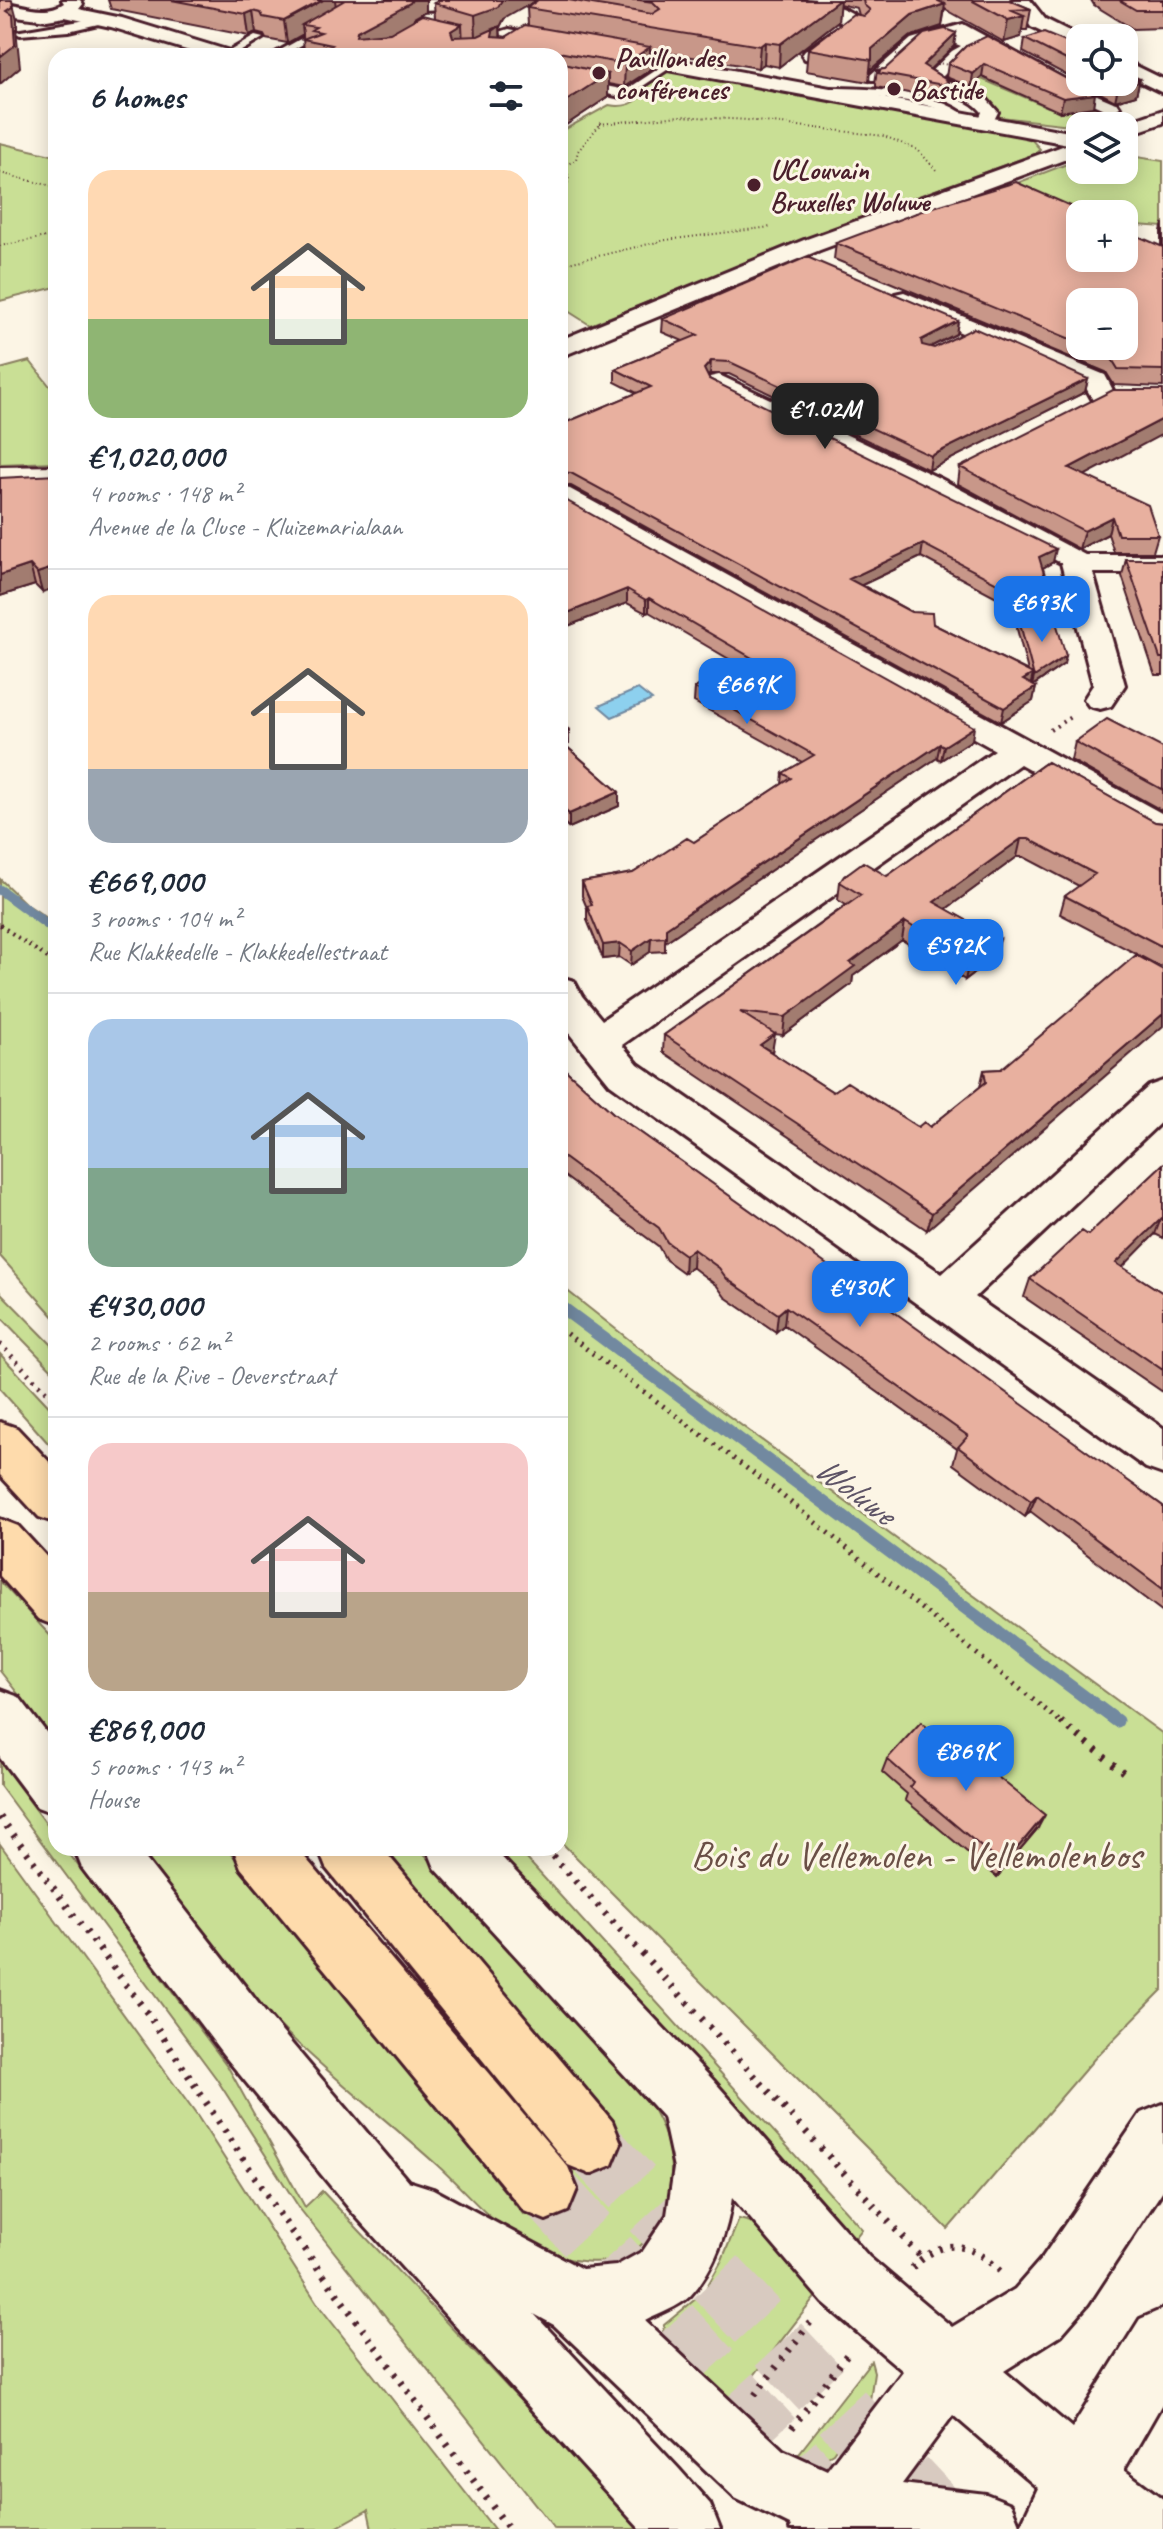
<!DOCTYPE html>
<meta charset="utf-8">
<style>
:root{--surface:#fff;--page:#f2f2f3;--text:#1f2937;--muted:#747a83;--line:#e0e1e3;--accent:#1a73e8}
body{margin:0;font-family:Caveat,sans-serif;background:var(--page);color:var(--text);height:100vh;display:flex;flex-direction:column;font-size:30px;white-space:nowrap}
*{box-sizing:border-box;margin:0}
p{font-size:26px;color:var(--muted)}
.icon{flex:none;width:44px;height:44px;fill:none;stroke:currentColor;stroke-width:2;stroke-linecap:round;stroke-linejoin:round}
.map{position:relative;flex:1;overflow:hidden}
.sheet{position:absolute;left:48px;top:48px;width:520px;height:1808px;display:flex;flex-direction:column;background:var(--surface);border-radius:24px;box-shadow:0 4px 20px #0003}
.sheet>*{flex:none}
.fabs{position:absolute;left:1066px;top:24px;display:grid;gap:16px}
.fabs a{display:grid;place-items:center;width:72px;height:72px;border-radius:16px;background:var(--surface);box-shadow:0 4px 20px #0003;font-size:40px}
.price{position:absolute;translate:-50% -68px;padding:0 18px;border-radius:16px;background:var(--accent);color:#fff;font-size:26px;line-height:52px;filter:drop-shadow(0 2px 4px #0008)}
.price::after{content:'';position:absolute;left:50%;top:48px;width:24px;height:18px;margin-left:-12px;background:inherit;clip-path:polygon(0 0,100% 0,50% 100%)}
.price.on{background:#222;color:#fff}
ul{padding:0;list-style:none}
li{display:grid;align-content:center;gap:16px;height:424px;padding:0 40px}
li+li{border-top:2px solid var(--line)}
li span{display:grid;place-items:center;height:248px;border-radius:24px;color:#555}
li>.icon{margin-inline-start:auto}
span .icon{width:144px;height:144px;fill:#fffc;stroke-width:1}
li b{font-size:34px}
h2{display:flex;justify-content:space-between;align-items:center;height:96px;padding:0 40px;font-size:34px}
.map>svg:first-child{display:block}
.green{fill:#c9df95;stroke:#8a7f60;stroke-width:2}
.water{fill:#8dd0ee;stroke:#7289a0;stroke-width:2}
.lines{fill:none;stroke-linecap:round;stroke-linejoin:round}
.stream-far1{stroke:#7289a0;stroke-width:10}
.stream{stroke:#7289a0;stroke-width:13}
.trunk-tunnel{stroke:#d8cac0;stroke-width:61;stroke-dasharray:61 31;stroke-linecap:butt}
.service-casing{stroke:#4a1f2b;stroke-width:6}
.pedestrian-casing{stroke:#4a1f2b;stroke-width:6}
.minor-casing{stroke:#4a1f2b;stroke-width:6}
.secondary-casing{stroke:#4a1f2b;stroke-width:6}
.trunk-casing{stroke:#4a1f2b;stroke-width:6}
.path-far3{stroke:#4a1f2b;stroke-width:2;stroke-dasharray:1 3;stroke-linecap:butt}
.path-far2{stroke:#4a1f2b;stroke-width:4;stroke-dasharray:2 5;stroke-linecap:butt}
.path-far1{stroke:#4a1f2b;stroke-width:5;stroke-dasharray:2 6;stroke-linecap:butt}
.path{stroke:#4a1f2b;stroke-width:7;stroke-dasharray:3 8;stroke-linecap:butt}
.service{fill:#fcf5e5;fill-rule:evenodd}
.pedestrian{fill:#fcf5e5;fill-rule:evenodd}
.minor{fill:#fcf5e5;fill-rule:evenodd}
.secondary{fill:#fcf5e5;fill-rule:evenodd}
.trunk{fill:#fedbac;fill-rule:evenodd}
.path-bridge{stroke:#4a1f2b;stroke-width:2;stroke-dasharray:1 3;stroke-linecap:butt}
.wall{fill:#c89789;stroke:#4a1f2b;stroke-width:2;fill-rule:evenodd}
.shaded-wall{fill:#a27b6f;stroke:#4a1f2b;stroke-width:2}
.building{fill:#e8b09f;stroke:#4a1f2b;stroke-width:2}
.poi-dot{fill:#4a1f2b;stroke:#fcf5e5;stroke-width:3}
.labels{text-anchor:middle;stroke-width:6;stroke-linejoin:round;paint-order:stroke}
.far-poi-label{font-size:28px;font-weight:bold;fill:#4a1f2b;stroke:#fcf5e5;text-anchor:start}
.water-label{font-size:36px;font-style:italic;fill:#5e5466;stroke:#fcf5e5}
.near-park-label{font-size:40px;fill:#6a4f46;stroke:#fcf5e5}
</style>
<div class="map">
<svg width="1163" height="2529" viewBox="0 0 1163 2529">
<rect width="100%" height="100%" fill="#fcf5e5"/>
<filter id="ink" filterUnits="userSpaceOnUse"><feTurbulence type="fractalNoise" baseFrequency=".0125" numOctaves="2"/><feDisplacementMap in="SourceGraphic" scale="16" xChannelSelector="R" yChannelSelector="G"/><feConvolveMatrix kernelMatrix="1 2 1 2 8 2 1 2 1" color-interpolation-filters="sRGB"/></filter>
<g filter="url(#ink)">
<!-- green -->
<path class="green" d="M665,71L1007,131L1032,140L1040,149L1035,154L869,214L590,325L560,306V132L609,105C624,108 638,104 646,90H639Z
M979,78L1048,107L1080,111L1094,104L1128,120L1079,126L1000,117L988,102L962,87L970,88Z
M0,143L56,156V287L0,301Z
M1124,155L1163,161V227L1124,224V214H1086L1017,183L1080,159V170H1124Z
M30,361L56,394V462L0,464V369Z
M0,879L25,903L56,924V1319L0,1256Z
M560,1285L689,1387L1163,1734V1989L1095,2058L948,2229L560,1841Z
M0,1292L56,1349V1374L0,1316Z
M0,1354L56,1414V1452L0,1389Z
M0,1581L56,1642V1742L0,1671Z
M0,1761L56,1837V1848H65L228,2067L305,2207L322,2191L638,2525L635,2529H555L300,2209L216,2078L0,1786Z
M0,1844L198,2117L319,2306L494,2529H372L368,2510L334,2529H0Z
M140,1848H227L523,2214L611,2121L372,1848H419L653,2109C672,2142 679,2184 659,2219C654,2229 647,2240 638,2248C612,2271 562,2261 534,2248C496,2230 468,2193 437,2165C388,2121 334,2079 287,2033C232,1978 187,1909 140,1848Z
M495,1848H517L862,2229L852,2242Z
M739,2219L751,2222L816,2296L731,2405L662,2338L664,2325L704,2292L722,2260Z
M871,2361L874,2372L870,2400L833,2453L812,2465L793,2461Z"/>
<!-- water -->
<path class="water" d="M638,689L652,700L612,717L599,706Z"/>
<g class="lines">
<!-- stream-far1 -->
<path class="stream-far1" d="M0,890L56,931"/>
<!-- stream -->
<path class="stream" d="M560,1306L1117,1721"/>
<!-- trunk-tunnel -->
<path class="trunk-tunnel" d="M590,2143L952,2529
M546,2189L854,2529"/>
<defs>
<path id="service" d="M104,17L107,22L68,31L20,35L15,32Z
M327,24L335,26L282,56H270Z
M255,36L263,38L233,56H221Z
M670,61L673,66L625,98L560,83V77L626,90Z
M822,88C862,88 936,89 967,117C958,123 944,110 933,107C895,95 857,98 818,93L817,91Z"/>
<path id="pedestrian" d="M387,0H470C452,13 405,13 387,0Z
M963,24L1076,86L1118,104L1120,107L1112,112L1106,110L1066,92L985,46L962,57L941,78L984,96L998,112L992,124H980L978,121L982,112C967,93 940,95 924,78L952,51L961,46L943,39L921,45L881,80H871L868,77L911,39Z"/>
<path id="minor" d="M62,0H80L83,4L79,9L122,18L233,52L236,56H206L111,27L65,17L47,20L0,14V2C21,4 45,16 64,3Z
M771,0C800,0 839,0 860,19C857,36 823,64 805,59L802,55L805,51L840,26L841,21C822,12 784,12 771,0Z
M1012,0H1030L1045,19L1083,38H1080V50L1031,27Z
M509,29L1080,134V154L820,250L560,357V340L804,240L1068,144L510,41L478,56H454L480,38Z
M1124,60L1163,79V93L1124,74Z
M1163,110V123L1124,136V126H1116Z
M904,292L1105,375L1116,396L1112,402H1094L1085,386L895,304L892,299L895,294Z
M719,375L939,478L1085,555H1163V573H1093L1125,685L1111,706L1100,709L1089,706L1084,699L1093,685L1061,563L919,490L710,389L706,383L710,377Z
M56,466V482L0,483V467Z
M560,487L570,489L1163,814V840L1151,837L1020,764L622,1045L638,1064L942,1274L1149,1086L1163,1081V1120L975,1297L1163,1428V1474L1146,1468L610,1084L560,1022V977L574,981L582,996L602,1020L995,750L560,507Z"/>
<path id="secondary" d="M0,1690L19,1697L56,1745V1814L37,1807L0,1758Z
M74,1848H137L265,2012L408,2181L433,2189L582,2269L616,2266L643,2251L667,2215L674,2168L663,2117L435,1868L427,1848H493L713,2080L869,2257L952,2327L1015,2289L1042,2258L1141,2113L1163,2104V2190L1088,2304L1061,2335L1004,2371L1072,2428L1140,2319L1163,2309V2402L1124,2470L1163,2499V2529H790L792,2526L735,2498L554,2325L534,2314L679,2469L710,2504L720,2529H640L352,2212L223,2054L82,1868ZM732,2197L823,2303L903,2371L827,2470L783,2450L645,2321C658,2314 679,2307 690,2296C714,2270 728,2231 732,2197ZM953,2415L1038,2488L1020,2526L1011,2504L986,2494L902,2484Z"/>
<path id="trunk" d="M0,1422L17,1428L56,1469V1523L39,1517L0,1475Z
M0,1519L18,1526L56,1567V1626L38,1619L0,1576Z
M233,1848H297L568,2167L577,2189L568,2211L546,2220L524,2211L241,1868Z
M318,1848H382L612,2121L621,2143L612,2165L590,2174L568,2165L326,1868Z"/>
</defs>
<!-- service casing -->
<use href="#service" class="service-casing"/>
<!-- pedestrian casing -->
<use href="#pedestrian" class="pedestrian-casing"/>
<!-- minor casing -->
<use href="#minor" class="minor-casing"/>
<!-- secondary casing -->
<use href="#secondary" class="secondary-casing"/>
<!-- trunk casing -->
<use href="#trunk" class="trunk-casing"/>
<!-- path-far3 -->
<path class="path-far3" d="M600,124L680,116L747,120L884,136L918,150L937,171
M0,173L56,187
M560,214L569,177L564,167L576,159L578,151L602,122
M0,246L56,235
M560,265L666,240L771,227"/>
<!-- path-far2 -->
<path class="path-far2" d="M1050,730L1072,716
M0,925L56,964"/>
<!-- path-far1 -->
<path class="path-far1" d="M560,1329L773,1488L1063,1724
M0,1344L56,1402"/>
<!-- path -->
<path class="path" d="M1061,1722L1123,1772
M0,1817L148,2014L288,2227L509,2529
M545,1848L921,2257
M912,2268C946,2234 971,2243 1003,2274
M755,2395L812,2320
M792,2428L848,2353"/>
<!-- service -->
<use href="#service" class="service"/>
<!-- pedestrian -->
<use href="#pedestrian" class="pedestrian"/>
<!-- minor -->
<use href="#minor" class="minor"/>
<!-- secondary -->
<use href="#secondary" class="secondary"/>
<!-- trunk -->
<use href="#trunk" class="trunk"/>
<!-- path-bridge -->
<path class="path-bridge" d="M884,53L906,56
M933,62L954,66"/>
</g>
<!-- wall -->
<path class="wall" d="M108,0H426V11L414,20L435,18L434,3L504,19L500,27L501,36L506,37L528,25L527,8L538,0H1009L1031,9L1027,31H1022L1021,37L1004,42L945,9L942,26L909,37L870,70L869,82L806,71L808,49L859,15L857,8L839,4L838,21L779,67L764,64L758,68L650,50V70L624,87L608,84V97L560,129V56H304L303,34L287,43L266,39L264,35L256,33L249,36L111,9Z
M1091,0H1163V28L1133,29L1094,5Z
M1025,39L1080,48V82H1124L1140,79L1136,95L1115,101L1023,52Z
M954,46L930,69L948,81L946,95L941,99L876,87V84L875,83L877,70L885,69Z
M966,46L1093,107L1060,112L982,77L971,87L946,77L948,64Z
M1163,223V387L1114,385L1106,372L834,259L836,243L1161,246V231ZM1080,302L1124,346H1080Z
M663,319L958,321L956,334L930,347L1088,379L1085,392L929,470L729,374H710L708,376L709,379L1053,562L1043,568L1056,614L1055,622L1064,664L1033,686L1036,687L1033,701L1001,722L571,486L560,485V425L637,393L615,382V369L683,341L662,332ZM921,557L1042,621L1019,620L1017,629L1028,671L933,624L862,585Z
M960,467L1084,476L1158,535L1153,552H1114L1108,534L1079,549L958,484Z
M56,475L42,592L35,585L0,596Z
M560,497L972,740L941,760L937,758L703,916L665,942V951L650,952L631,965L619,957L603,959L587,920V908L582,896V882L633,873L694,842L782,784L783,773L802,762L694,702L695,688L739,665L649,612L646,613L627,603L560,629Z
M1126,559H1163V675H1155L1122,576Z
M560,722L569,730V744L565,745L619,792V806L569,828L560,819Z
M1075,742L1163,748V811L1071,760Z
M1047,762L1155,822L1163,823V966L1161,967L1060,914L1065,896L1079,886L1024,857H1017L946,909L1000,939L995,957L965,980L902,940L853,976L852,984L783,1035L774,1034L772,1053L833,1092L918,1127H930L980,1087L984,1070L1001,1069L927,1230L663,1052L664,1035L846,905L838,900L840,882L887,876Z
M560,1065L613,1113L1163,1506V1612L1030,1511L1025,1517L953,1464L957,1449L784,1325L776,1332L725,1297L717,1286L692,1267L684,1273L666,1260L658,1246L560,1173Z
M1163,1164V1238L1155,1234L1122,1267L1163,1293V1392L1024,1297L1030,1279L1088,1235Z
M887,1759L1038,1828L997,1877L905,1800L907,1794L882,1772Z"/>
<!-- shaded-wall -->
<path class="shaded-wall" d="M12,0L17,19V29H16L20,67L0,84V57L7,11Z
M323,0H335L337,15L302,25L303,34L287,43L284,21Z
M412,0H426V11L414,18L412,25L359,53L356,36L357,31Z
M502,0H537L504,19L500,27L501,48L476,37L475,15Z
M839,0H840L838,21L779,67L780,44Z
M945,4L942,26L909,37L870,70L872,49L912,15Z
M253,11L256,33L249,36L246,14Z
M1024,16L1021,37L1004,42L1008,20Z
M462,24L463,46L452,54L451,31Z
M956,33L954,46L921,78L923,65Z
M765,42L764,64L758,68L760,46Z
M650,47V70L624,87L625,64Z
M984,64L982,77L971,87L973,74Z
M608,74V97L560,129V105Z
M1140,79L1136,95L1115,101L1118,87Z
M948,81L946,95L941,99L943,85Z
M1095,94L1093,107L1060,112L1063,98Z
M958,321L956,334L920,352L921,340Z
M711,361L710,374L704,381V369Z
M1088,379L1085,392L929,470L931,456Z
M1163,419V434L1065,486L1069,468Z
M1112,517L1108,534L1079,549L1084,531Z
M923,544L921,557L847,592L849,579Z
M1056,549L1053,562L1037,571L1039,557Z
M30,565L35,585L0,596V575Z
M56,567V588L42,592L37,573Z
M627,589V603L560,629V616Z
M649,598V612L646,613V600Z
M1066,656L1064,664L1032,686L1034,677Z
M1033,674L1030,687L1023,680Z
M1036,687L1033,701L1001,722L1004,708Z
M974,727L972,740L941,760L944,746Z
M569,730V744L560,747V734Z
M940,744L937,758L665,942L666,928Z
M619,792V806L569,828V814Z
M1021,839L1017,857L931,920L934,902Z
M905,922L902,940L853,976L852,984L783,1035L785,1017L850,963Z
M651,938L650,952L631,965L632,951Z
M1000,939L995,957L965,980L969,962Z
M620,943L619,957L603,959V945Z
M1163,1014V1026L927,1230L932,1213Z
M775,1034L772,1052L760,1045Z
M1162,1216L1155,1234L1110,1280L1116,1263Z
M693,1249L692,1267L684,1273L685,1255Z
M786,1307L784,1325L776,1332L778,1314Z
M1037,1495L1030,1511L1025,1517L1031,1501Z
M1045,1815L1038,1828L997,1877L1003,1865Z"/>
<!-- building -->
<path class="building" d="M0,0H12L13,7L7,11L13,15L15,45L0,57Z
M171,0H323L284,21L263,17L261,13L253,11L246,14Z
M345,0H412L410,3L357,31L356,36L390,33L422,15L462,24L451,31L453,37L478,36L500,26L493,31L492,36L506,37L525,25L650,47L625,64L558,52V56H326L328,55L318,53L332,45L303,39L321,32L311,30L316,27L302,25Z
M440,0H502L498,7L475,15L434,3Z
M538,0H568L652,14L660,9L653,2L639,0H839L780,44L765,42L760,46L527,8Z
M863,0H936L945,4L912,15L872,49V60L808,49L853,14L864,16L870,10L864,5Z
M971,0H1009L1031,9L1010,10L1024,16L1008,20Z
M1119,0H1163V10H1136Z
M945,29L956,33L923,65L948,81L943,85L878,73L880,71L877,70L885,69L924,34Z
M1044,33L1080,48V67L1025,39Z
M987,36L1095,94L1063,98L984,64L973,74L948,64L966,46Z
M560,63L608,74L560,105Z
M1124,72L1140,79L1136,80L1139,82L1118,87L1108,82H1124Z
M1016,182L1089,214H1080V258H1124V230L1163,247V370L1118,369L1110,356L1086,346H1124V302H1080V343L836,243L927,209Z
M807,257L958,321L921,340L922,345L934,348L974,328L1088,379L931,456L730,362L711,361L704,369L709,379L1056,549L1039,557L1056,614L923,544L849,579L911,612L932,613L933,624L1033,674L1023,680L1036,687L1004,708L571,473L560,472V425L651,387L615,369L698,335L663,319Z
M1113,390H1163V419L1069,468L1148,505L1158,535H1118L1112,517L1084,531L960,467Z
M56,475V567L37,573L30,565L0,575V478Z
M560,497L974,727L944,746L940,744L704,902L666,928V937L651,938L632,951L620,943L603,945L587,906L592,905L582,882L633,873L687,838L694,842L791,778L783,773L814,755L695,688L752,658L649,598L646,600L627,589L560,616Z
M1126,559H1163V658H1160Z
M1019,620L1056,622L1066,656L1034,677Z
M1107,719L1163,748V790L1075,742Z
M560,722L569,730L560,734Z
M560,741L619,792L569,814L560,806Z
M1047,762L1155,822L1163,823V947L1065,896L1095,874L1029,839H1021L934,902L1000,939L969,962L905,922L850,963L855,966L785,1017L740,1012L775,1034L760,1045L833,1092L847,1082L918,1127L924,1122L930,1127L986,1082L984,1070L1001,1069L1136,955L1163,970V1014L932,1213L664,1035L861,895L840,882L844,876L863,862L887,876Z
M560,1065L613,1113L868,1294L885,1295L886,1306L1163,1506V1589L1037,1495L1031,1501L958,1447L968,1436L786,1307L778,1314L727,1279L719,1268L693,1249L685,1255L667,1242L659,1228L560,1155Z
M1163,1164V1217L1116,1263L1163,1293V1370L1030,1279L1082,1231L1088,1235Z
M921,1722L948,1745L952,1740L1045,1815L1003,1865L910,1787L913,1782L887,1759Z"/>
</g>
<!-- markers -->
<g class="poi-dot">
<circle cx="599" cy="73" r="8"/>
<circle cx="894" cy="89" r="8"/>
<circle cx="754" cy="185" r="8"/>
</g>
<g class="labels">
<!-- far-poi labels -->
<g class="far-poi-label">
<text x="615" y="67">Pavillon des<tspan x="615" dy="32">conférences</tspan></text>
<text x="910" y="99">Bastide</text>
<text x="770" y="179">UCLouvain<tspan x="770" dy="32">Bruxelles Woluwe</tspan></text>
</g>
<!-- water labels -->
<g class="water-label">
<text transform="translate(856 1489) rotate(37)" y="13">Woluwe</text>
</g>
<!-- near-park labels -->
<g class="near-park-label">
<text x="916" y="1868">Bois du Vellemolen - Vellemolenbos</text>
</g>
</g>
</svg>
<div class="fabs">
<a><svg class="icon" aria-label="locate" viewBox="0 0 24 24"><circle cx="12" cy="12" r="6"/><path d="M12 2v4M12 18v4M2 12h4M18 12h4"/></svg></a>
<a><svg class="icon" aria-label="layers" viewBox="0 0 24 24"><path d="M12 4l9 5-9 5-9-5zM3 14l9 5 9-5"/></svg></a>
<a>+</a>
<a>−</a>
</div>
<b class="price on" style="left:825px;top:451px">€1.02M</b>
<b class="price" style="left:1042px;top:644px">€693K</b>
<b class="price" style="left:747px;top:726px">€669K</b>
<b class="price" style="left:956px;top:987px">€592K</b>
<b class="price" style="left:860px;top:1329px">€430K</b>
<b class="price" style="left:966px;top:1793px">€869K</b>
<section class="sheet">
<h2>6 homes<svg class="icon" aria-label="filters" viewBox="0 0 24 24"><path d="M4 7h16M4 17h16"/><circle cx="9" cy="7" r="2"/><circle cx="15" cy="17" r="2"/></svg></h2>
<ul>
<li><span style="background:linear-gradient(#ffd9b3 60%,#8fb573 0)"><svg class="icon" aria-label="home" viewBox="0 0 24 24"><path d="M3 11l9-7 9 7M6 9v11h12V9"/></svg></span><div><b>€1,020,000</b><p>4 rooms · 148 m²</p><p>Avenue de la Cluse - Kluizemarialaan</p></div></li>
<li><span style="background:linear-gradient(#ffd9b3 70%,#9aa5b1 0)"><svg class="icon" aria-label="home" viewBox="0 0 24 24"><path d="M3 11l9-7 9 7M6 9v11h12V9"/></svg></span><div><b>€669,000</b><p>3 rooms · 104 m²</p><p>Rue Klakkedelle - Klakkedellestraat</p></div></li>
<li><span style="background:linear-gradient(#a9c7e8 60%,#7fa58c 0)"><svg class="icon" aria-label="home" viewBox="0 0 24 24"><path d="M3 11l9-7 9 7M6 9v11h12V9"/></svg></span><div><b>€430,000</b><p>2 rooms · 62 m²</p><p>Rue de la Rive - Oeverstraat</p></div></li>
<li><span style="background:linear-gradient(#f6c9c9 60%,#b9a48a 0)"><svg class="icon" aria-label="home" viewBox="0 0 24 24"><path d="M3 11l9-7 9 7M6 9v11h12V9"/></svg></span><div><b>€869,000</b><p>5 rooms · 143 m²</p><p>House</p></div></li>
</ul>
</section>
</div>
